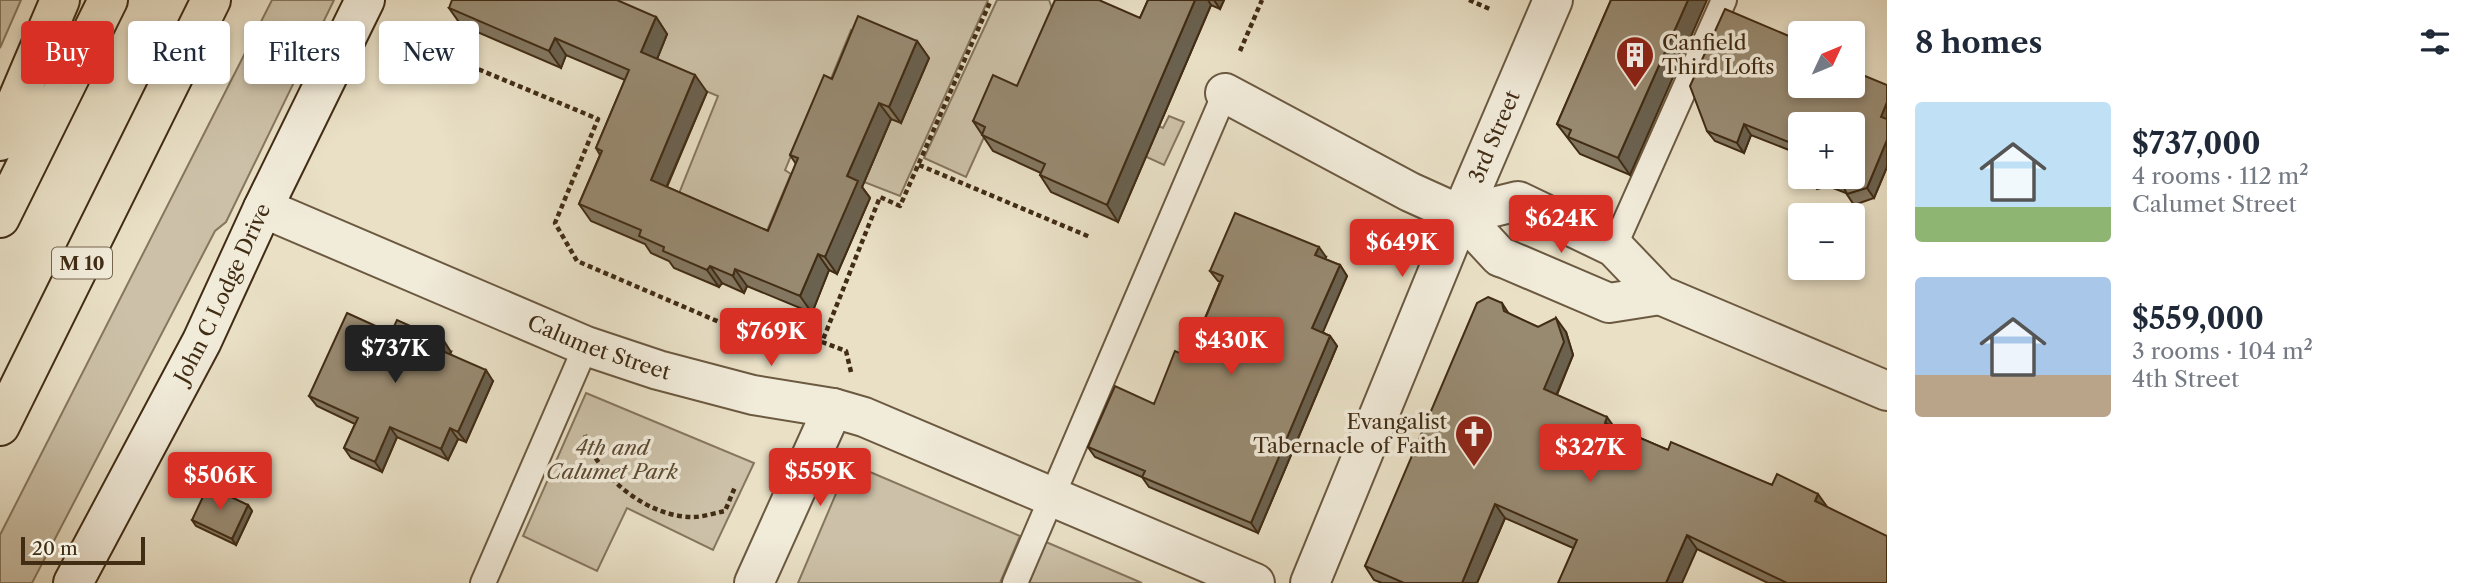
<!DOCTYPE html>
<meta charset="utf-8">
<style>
:root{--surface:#fff;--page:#f6f6f7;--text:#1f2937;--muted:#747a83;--accent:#d93025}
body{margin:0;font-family:"Libre Caslon Text",serif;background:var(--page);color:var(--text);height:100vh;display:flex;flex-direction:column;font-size:26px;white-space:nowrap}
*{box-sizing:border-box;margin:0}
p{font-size:23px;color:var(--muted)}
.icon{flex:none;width:38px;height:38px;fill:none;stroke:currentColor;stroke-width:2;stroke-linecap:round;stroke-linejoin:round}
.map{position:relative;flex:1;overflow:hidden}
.drawer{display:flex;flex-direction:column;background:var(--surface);width:595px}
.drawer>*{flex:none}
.hud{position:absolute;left:21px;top:21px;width:665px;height:63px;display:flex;gap:14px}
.needle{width:46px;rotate:46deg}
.controls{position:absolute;left:1788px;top:21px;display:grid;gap:14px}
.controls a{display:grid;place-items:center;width:77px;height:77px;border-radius:7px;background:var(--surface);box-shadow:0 4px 10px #0003;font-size:35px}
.scale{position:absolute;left:21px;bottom:18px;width:124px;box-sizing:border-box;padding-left:7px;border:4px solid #412c14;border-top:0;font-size:19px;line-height:24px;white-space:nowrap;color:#412c14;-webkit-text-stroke:5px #f1ebda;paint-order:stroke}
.price{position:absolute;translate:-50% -60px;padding:0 16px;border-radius:7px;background:var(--accent);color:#fff;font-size:23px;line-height:46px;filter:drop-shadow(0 2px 4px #0008)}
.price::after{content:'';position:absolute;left:50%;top:42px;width:21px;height:16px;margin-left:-10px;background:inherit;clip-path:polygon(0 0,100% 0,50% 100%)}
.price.active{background:#222;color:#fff}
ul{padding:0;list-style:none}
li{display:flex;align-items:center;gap:21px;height:175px;padding:0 28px}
li span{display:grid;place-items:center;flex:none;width:196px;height:140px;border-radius:7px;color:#555}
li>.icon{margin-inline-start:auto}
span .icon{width:84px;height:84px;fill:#fffc;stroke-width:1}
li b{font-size:30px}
h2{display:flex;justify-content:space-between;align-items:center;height:84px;padding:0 28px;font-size:30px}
.chip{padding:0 24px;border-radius:7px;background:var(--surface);box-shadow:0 4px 10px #0003;font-size:24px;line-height:63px}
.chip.active{background:var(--accent);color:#fff}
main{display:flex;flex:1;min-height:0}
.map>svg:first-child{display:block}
.green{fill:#ccc1a8;stroke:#86765e;stroke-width:2}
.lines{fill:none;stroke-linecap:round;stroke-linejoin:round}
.service-casing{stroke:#6b5940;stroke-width:28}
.minor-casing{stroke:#6b5940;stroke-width:42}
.tertiary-casing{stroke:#6b5940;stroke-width:42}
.secondary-casing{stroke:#412c14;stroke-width:42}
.motorway-casing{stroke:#412c14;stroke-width:42}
.path{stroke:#412c14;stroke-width:4.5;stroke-dasharray:5 3.5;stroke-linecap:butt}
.service{stroke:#f1ebda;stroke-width:24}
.minor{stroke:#f1ebda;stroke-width:38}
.tertiary{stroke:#f1ebda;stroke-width:38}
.secondary{stroke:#f1ebda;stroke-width:38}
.motorway{stroke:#e9e0c6;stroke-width:38}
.wall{fill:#837761;stroke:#412c14;stroke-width:2}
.shaded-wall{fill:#6a614f;stroke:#412c14;stroke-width:2}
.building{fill:#988a71;stroke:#412c14;stroke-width:2}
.labels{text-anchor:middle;stroke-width:7;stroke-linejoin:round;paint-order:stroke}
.shield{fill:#f1ebda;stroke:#76654f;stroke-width:2}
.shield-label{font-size:19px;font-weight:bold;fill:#412c14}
.poi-label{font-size:21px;fill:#412c14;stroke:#f1ebda;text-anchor:start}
.street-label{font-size:21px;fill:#412c14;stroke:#f1ebda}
.park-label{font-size:21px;font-style:italic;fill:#5d4a32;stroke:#f1ebda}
</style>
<main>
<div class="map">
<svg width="1887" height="583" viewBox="0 0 1887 583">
<rect width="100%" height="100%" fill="#e9e0c6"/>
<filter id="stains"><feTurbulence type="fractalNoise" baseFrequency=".00286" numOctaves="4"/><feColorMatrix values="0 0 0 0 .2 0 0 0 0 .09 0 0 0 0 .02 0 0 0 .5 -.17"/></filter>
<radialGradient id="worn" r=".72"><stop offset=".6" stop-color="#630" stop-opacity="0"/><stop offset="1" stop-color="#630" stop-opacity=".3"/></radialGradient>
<!-- green -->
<path class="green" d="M0,0H21L0,48Z
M272,0H334L226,222L215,231L32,583H0V535Z
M587,0H988L900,196L864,182L891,119L928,58L869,30L866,36L851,30L821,103L814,100L785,170L791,174L766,233L678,196L718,96L653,69L667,34Z
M997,0H1049L1059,28L1039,71L1163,128L1169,116L1184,122L1164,165L1079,126L1008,84L966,177L924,158Z
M586,393L754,463L713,550L627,508L597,571L523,536Z
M849,463L1020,536L1000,583H798Z
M1046,542L1142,583H1029Z"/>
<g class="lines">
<defs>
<path id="service" d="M1614,247L1724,0
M483,583L586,346
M1015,583L1225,93"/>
<g id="minor">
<path d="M1225,93L1410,192L1461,215L1500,257L1506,259L1609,303L1660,295"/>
<path id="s1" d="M263,208L586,346L658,370L753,395L833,408L864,417L1255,583"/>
<path d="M1461,215L1518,201L1614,247L1660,295L1887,391"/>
<path d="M754,583L833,408"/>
</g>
<g id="tertiary">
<path id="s2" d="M1310,583L1461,215L1553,0"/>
</g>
<g id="secondary">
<path id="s3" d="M73,583L202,341L263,208L365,0"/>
</g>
<path id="motorway" d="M0,141L60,0
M0,218L108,0
M0,426L211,0"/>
</defs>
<!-- service casing -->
<use href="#service" class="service-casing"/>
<!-- minor casing -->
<use href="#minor" class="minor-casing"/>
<!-- tertiary casing -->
<use href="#tertiary" class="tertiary-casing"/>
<!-- secondary casing -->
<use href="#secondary" class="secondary-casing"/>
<!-- motorway casing -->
<use href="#motorway" class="motorway-casing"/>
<!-- path -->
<path class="path" d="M1469,0L1492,10
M408,40L598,119L555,223L577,261L731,327L822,342
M1240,51L1262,0
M919,165L1090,237
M851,372L846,351L822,342L880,197L900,206L991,0
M585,435C598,477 647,517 693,517C703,517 715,513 725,511L735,487"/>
<!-- service -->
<use href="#service" class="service"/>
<!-- minor -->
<use href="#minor" class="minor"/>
<!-- tertiary -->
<use href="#tertiary" class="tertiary"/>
<!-- secondary -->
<use href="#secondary" class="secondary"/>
<!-- motorway -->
<use href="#motorway" class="motorway"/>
</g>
<!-- wall -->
<path class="wall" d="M1148,0H1224L1220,9L1211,5L1118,222L1051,192L1040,175L1041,173L993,151L973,121L1017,86L1140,18Z
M1611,0L1630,175L1580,154L1557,124Z
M449,8L656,17L667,34L657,59L707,92L667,187L768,231L796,164L790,155L832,79L917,41L929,58L901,123L891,119L862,187L870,198L837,274L829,270L812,313L747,286L744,293L722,283L719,287L674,268L669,261L651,253L645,244L591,221L579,204L600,155L596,148L625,80L566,55L561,68L461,25Z
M1796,39L1801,46V86L1887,85V167L1874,198L1854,205L1846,193L1828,186L1817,189L1807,177H1853L1801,124V169L1796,162L1799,154L1751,135L1744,153L1715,141L1707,131Z
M1326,257L1325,259L1340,265L1347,276L1322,332L1330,336L1337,346L1258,533L1149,487L1142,477L1095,457L1088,447L1154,404L1189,357L1220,282L1218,281L1210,271Z
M1502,303L1509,314L1538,327L1566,332L1573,355L1557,395L1614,427L1668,450L1772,485L1827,507L1887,583H1768L1697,549L1573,548L1505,518L1477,583H1382L1374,580L1365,566Z
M451,352L450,354L493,381L466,442L458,439L448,460L397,437L382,472L351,458L344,448L355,424L317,406L309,396Z
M248,505L252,511L236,545L196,526L192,520Z"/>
<!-- shaded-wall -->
<path class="shaded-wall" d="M1195,0H1208L1211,5L1118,222L1107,205Z
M1214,0H1224L1220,9Z
M1688,0H1707L1630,175L1618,158Z
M656,17L667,34L653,69L641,52Z
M555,38L566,55L561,68L549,51Z
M1796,39L1801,46V55L1793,46Z
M917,41L929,58L901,123L889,107Z
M695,75L707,92L662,197L651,180Z
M1887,102V125L1881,117Z
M879,103L891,119L862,187L870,198L837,274L825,257L847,176Z
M1744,124L1751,135L1744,153L1737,143Z
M1887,140V167L1874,198L1867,188Z
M1319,247L1326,257L1322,265L1315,255Z
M818,254L829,270L812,313L800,296Z
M1340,265L1347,276L1320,339L1312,328Z
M710,266L722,283L719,287L707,270Z
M735,269L747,286L744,293L733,276Z
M1556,318L1566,332L1573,355L1553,403L1544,389Z
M1330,336L1337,346L1258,533L1251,523Z
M444,341L451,352L447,360L440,350Z
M486,370L493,381L466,442L458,432Z
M1607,417L1617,431L1605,423Z
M390,427L397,437L382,472L375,462Z
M450,428L458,439L448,460L441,449Z
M1818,494L1828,508L1815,501Z
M1495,504L1505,518L1477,583H1462Z
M248,505L252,511L236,545L232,539Z
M1687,535L1697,549L1682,583H1666Z"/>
<!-- building -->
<path class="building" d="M452,0H617L656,17L641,52L695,75L651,180L768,231L798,158L790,155L824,75L832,79L858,16L917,41L889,107L879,103L847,176L858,181L825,257L818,254L800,296L735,269L733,276L710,266L707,270L663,251L664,247L639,236L641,230L579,204L602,151L596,148L629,70L555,38L549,51L449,8Z
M1055,0H1099L1140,18L1148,0H1195L1107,205L1040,175L1045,164L982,135L985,127L973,121L993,75L1017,86Z
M1611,0H1688L1618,158L1568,137L1571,130L1557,124Z
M1725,9L1796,39L1793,46L1801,50V86H1853V71L1887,85V102L1881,117L1887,119V140L1867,188L1847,194L1842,184L1823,177H1853V124H1801V147L1744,124L1737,143L1707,131L1690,86Z
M1801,151V168L1796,162Z
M1235,213L1319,247L1315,255L1340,265L1312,328L1330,336L1251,523L1142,477L1145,471L1088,447L1115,386L1154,404L1175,351L1189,357L1223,276L1210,271Z
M1488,297L1502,303L1504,311L1538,327L1556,318L1564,342L1544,389L1607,417L1605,423L1668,450L1671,442L1772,485L1777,474L1818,494L1815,501L1887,536V583H1787L1687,535L1666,583H1558L1577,540L1495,504L1462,583H1404L1365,566L1477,303Z
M347,313L391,333L397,320L444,341L440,350L486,370L458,432L450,428L441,449L390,427L375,462L344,448L358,418L309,396Z
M208,486L248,505L232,539L192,520Z"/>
<!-- icons -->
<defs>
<symbol id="building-pin" viewBox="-11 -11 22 30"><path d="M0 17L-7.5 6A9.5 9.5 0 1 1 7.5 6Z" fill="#8f2418" stroke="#f1ebda"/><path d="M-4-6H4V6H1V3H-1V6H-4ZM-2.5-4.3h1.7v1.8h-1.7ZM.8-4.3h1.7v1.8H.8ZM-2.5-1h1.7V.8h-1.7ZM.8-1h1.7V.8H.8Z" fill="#fff"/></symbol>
<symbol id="church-pin" viewBox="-11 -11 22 30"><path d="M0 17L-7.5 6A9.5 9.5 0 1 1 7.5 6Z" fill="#8f2418" stroke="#f1ebda"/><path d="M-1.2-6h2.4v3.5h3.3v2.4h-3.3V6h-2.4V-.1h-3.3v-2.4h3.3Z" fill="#fff"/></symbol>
</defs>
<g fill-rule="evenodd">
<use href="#building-pin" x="1613" y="33" width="44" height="60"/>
<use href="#church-pin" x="1452" y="412" width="44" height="60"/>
</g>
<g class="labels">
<!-- shield labels -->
<rect class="shield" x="52" y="247.5" width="60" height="31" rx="5"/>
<g class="shield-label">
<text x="82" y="270">M 10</text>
</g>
<!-- poi labels -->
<g class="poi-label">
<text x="1662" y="50">Canfield<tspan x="1662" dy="24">Third Lofts</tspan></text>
<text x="1447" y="429" text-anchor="end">Evangalist<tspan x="1447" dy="24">Tabernacle of Faith</tspan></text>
</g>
<!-- street labels -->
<g class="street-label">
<text dy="7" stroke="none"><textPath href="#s2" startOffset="483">3rd Street</textPath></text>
<text dy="7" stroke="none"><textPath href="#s3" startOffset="326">John C Lodge Drive</textPath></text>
<text dy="7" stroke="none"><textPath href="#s1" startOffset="364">Calumet Street</textPath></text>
</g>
<!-- park labels -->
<g class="park-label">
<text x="612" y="455">4th and<tspan x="612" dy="24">Calumet Park</tspan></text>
</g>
</g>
<rect width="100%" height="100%" filter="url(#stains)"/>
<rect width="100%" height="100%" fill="url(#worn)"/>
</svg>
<div class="controls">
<a><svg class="needle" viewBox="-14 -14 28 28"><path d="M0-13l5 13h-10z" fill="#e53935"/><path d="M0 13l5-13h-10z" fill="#747a83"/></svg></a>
<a>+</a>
<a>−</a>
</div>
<div class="scale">20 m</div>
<b class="price" style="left:1561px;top:255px">$624K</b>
<b class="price" style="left:1402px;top:279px">$649K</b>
<b class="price" style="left:771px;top:368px">$769K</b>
<b class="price" style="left:1231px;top:377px">$430K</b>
<b class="price active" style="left:395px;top:385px">$737K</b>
<b class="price" style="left:1590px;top:484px">$327K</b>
<b class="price" style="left:820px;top:508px">$559K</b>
<b class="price" style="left:220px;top:512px">$506K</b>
<div class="hud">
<a class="chip active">Buy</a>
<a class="chip">Rent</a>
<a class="chip">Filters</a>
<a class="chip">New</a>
</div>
</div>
<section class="drawer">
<h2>8 homes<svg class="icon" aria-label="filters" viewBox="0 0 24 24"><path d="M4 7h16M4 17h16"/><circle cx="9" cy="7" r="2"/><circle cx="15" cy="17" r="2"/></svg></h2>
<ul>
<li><span style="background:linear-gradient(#bfe0f5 75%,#8fb573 0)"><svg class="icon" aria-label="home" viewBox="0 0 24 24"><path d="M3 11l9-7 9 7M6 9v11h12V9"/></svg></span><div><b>$737,000</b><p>4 rooms · 112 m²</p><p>Calumet Street</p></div></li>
<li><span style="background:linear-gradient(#a9c7e8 70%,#b9a48a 0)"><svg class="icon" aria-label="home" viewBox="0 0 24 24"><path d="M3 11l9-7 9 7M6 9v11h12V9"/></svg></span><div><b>$559,000</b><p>3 rooms · 104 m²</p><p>4th Street</p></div></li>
</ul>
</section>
</main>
